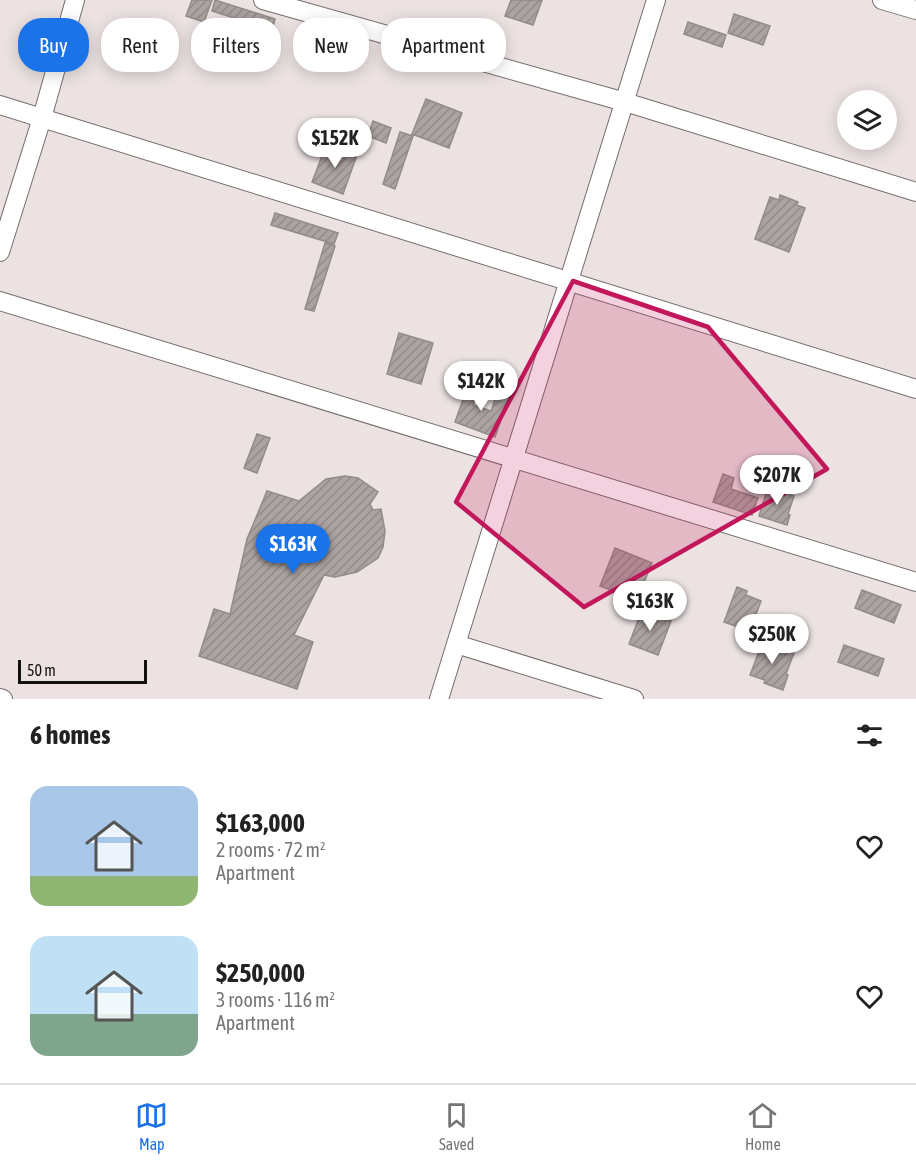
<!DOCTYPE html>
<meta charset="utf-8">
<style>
:root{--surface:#fff;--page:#f6f6f6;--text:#222;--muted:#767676;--line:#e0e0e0;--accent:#1a73e8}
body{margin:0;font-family:"Asap Condensed",sans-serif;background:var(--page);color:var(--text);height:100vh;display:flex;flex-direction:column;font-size:22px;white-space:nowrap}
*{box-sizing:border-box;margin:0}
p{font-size:20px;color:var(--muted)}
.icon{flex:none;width:33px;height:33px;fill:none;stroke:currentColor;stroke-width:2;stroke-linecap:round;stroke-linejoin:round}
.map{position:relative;height:699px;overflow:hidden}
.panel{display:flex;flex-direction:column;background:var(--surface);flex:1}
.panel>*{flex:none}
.top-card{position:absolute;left:18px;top:18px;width:600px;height:54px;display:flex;gap:12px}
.fabs{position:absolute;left:837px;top:90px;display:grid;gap:12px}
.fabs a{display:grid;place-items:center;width:60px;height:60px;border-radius:50%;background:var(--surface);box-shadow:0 3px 15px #0003;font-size:30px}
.scale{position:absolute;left:18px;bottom:15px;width:129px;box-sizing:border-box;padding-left:6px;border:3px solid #131010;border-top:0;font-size:16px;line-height:21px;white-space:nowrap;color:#131010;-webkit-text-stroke:4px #ece2e2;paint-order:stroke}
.price{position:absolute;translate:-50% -51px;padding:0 14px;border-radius:21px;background:#fff;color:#222;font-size:20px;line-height:39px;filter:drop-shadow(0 2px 3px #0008)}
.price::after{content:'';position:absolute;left:50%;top:36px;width:18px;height:14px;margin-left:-9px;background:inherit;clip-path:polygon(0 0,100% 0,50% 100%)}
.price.active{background:var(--accent);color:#fff}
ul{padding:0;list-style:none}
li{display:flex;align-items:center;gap:18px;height:150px;padding:0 30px}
li span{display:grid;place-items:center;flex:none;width:168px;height:120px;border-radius:18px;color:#555}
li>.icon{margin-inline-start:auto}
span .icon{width:72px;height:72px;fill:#fffc;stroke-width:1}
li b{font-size:26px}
h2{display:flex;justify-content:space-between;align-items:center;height:72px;padding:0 30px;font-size:26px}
.tag{padding:0 21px;border-radius:24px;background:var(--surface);box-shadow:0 3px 15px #0003;font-size:21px;line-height:54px}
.tag.active{background:var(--accent);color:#fff}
.dock{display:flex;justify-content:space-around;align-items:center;height:84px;border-top:2px solid var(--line);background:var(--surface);font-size:16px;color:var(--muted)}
.dock a{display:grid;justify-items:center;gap:3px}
.dock .active{color:var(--accent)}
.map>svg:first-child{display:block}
.building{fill:url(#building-hatch);stroke:#938b88;stroke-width:1.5}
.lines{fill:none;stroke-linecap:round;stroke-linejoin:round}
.street-casing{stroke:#756d6d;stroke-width:20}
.street{stroke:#fff;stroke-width:18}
.marked{fill:#c2185b;fill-opacity:0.2;stroke:#c2185b;stroke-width:4.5;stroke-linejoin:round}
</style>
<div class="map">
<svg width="916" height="699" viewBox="0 0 916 699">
<defs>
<pattern id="building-hatch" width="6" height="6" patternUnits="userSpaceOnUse" patternTransform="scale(1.5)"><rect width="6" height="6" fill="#aca3a0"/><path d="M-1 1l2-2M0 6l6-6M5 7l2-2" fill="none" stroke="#938b89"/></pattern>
</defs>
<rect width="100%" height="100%" fill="#ece2e2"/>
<!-- building -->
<path class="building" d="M192,0H212L204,22L186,16Z
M215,0L275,19L272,30L212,11Z
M511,0H542L533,25L505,16Z
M734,14L770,26L763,45L728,33Z
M688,22L726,35L722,47L684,34Z
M426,99L462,113L449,148L412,134Z
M373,121L391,128L386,143L368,136Z
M400,132L413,136L395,189L383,184Z
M327,143L357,155L343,194L312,182Z
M780,195L798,202L797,205L805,208L789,252L755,239L770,197L779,200Z
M275,213L338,233L334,244L271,225Z
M325,243L335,246L314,311L305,309Z
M399,333L433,343L421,384L387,374Z
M470,380L480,383L473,405L491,411L497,393L509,397L495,437L455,422Z
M257,434L270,438L257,473L244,468Z
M723,474L734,478L731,489L758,498L752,515L713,502Z
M345,476L358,478L378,492L370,504L373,510L381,509L385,531L383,547L378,558L357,572L335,577L324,575L294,635L313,642L297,689L199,656L214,609L230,614L247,539L267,491L299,501L326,479Z
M768,487L794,496L788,514L790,515L787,525L759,516Z
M615,548L652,563L637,600L600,586Z
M651,587L658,590L656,595L683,606L680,614L646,600Z
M737,587L747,591L746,595L761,601L750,631L724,622Z
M862,590L901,605L894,623L855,608Z
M642,610L671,621L658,655L629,644Z
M763,641L794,653L786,674L788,675L783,690L764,683L765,680L750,675Z
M844,645L884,659L878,676L838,662Z"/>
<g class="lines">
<defs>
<path id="street" d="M263,0L625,102L916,192
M882,0L916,10
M0,105L916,389
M0,252L42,118L75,0
M0,301L916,582
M456,644L634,699
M0,698L3,699
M439,699L656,0"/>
</defs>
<!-- street casing -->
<use href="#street" class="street-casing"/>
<!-- street -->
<use href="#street" class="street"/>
</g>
<!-- marked area -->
<path class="marked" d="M573,281L708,327L827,469L584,607L456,502Z"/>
</svg>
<div class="fabs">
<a><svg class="icon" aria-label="layers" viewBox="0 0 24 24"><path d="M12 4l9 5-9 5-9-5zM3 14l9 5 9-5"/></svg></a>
</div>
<div class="scale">50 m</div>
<b class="price" style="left:335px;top:169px">$152K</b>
<b class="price" style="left:481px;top:412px">$142K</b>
<b class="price" style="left:777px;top:506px">$207K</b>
<b class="price active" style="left:293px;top:575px">$163K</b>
<b class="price" style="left:650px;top:632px">$163K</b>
<b class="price" style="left:772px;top:665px">$250K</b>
<div class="top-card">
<a class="tag active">Buy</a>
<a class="tag">Rent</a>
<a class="tag">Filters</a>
<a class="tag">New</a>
<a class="tag">Apartment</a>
</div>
</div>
<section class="panel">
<h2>6 homes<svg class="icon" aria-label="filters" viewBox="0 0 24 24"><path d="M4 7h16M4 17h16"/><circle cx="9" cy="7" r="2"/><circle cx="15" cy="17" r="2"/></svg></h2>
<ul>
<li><span style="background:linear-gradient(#a9c7e8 75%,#8fb573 0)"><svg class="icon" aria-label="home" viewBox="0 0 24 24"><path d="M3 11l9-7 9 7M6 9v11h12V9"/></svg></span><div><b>$163,000</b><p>2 rooms · 72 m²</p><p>Apartment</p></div><svg class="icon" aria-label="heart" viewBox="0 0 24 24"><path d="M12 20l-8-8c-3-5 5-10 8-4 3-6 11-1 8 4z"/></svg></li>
<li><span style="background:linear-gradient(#bfe0f5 65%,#7fa58c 0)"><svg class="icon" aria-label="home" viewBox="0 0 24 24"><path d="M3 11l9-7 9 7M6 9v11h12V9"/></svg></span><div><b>$250,000</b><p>3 rooms · 116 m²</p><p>Apartment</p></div><svg class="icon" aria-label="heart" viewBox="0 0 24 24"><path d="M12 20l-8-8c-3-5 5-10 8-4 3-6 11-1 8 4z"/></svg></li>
</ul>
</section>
<nav class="dock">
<a class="active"><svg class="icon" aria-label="map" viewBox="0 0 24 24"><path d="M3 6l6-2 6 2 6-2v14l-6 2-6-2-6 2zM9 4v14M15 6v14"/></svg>Map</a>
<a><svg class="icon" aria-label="saved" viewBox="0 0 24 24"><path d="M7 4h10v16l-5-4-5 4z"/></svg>Saved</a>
<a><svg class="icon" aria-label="home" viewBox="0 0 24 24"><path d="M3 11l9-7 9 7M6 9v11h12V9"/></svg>Home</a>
</nav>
